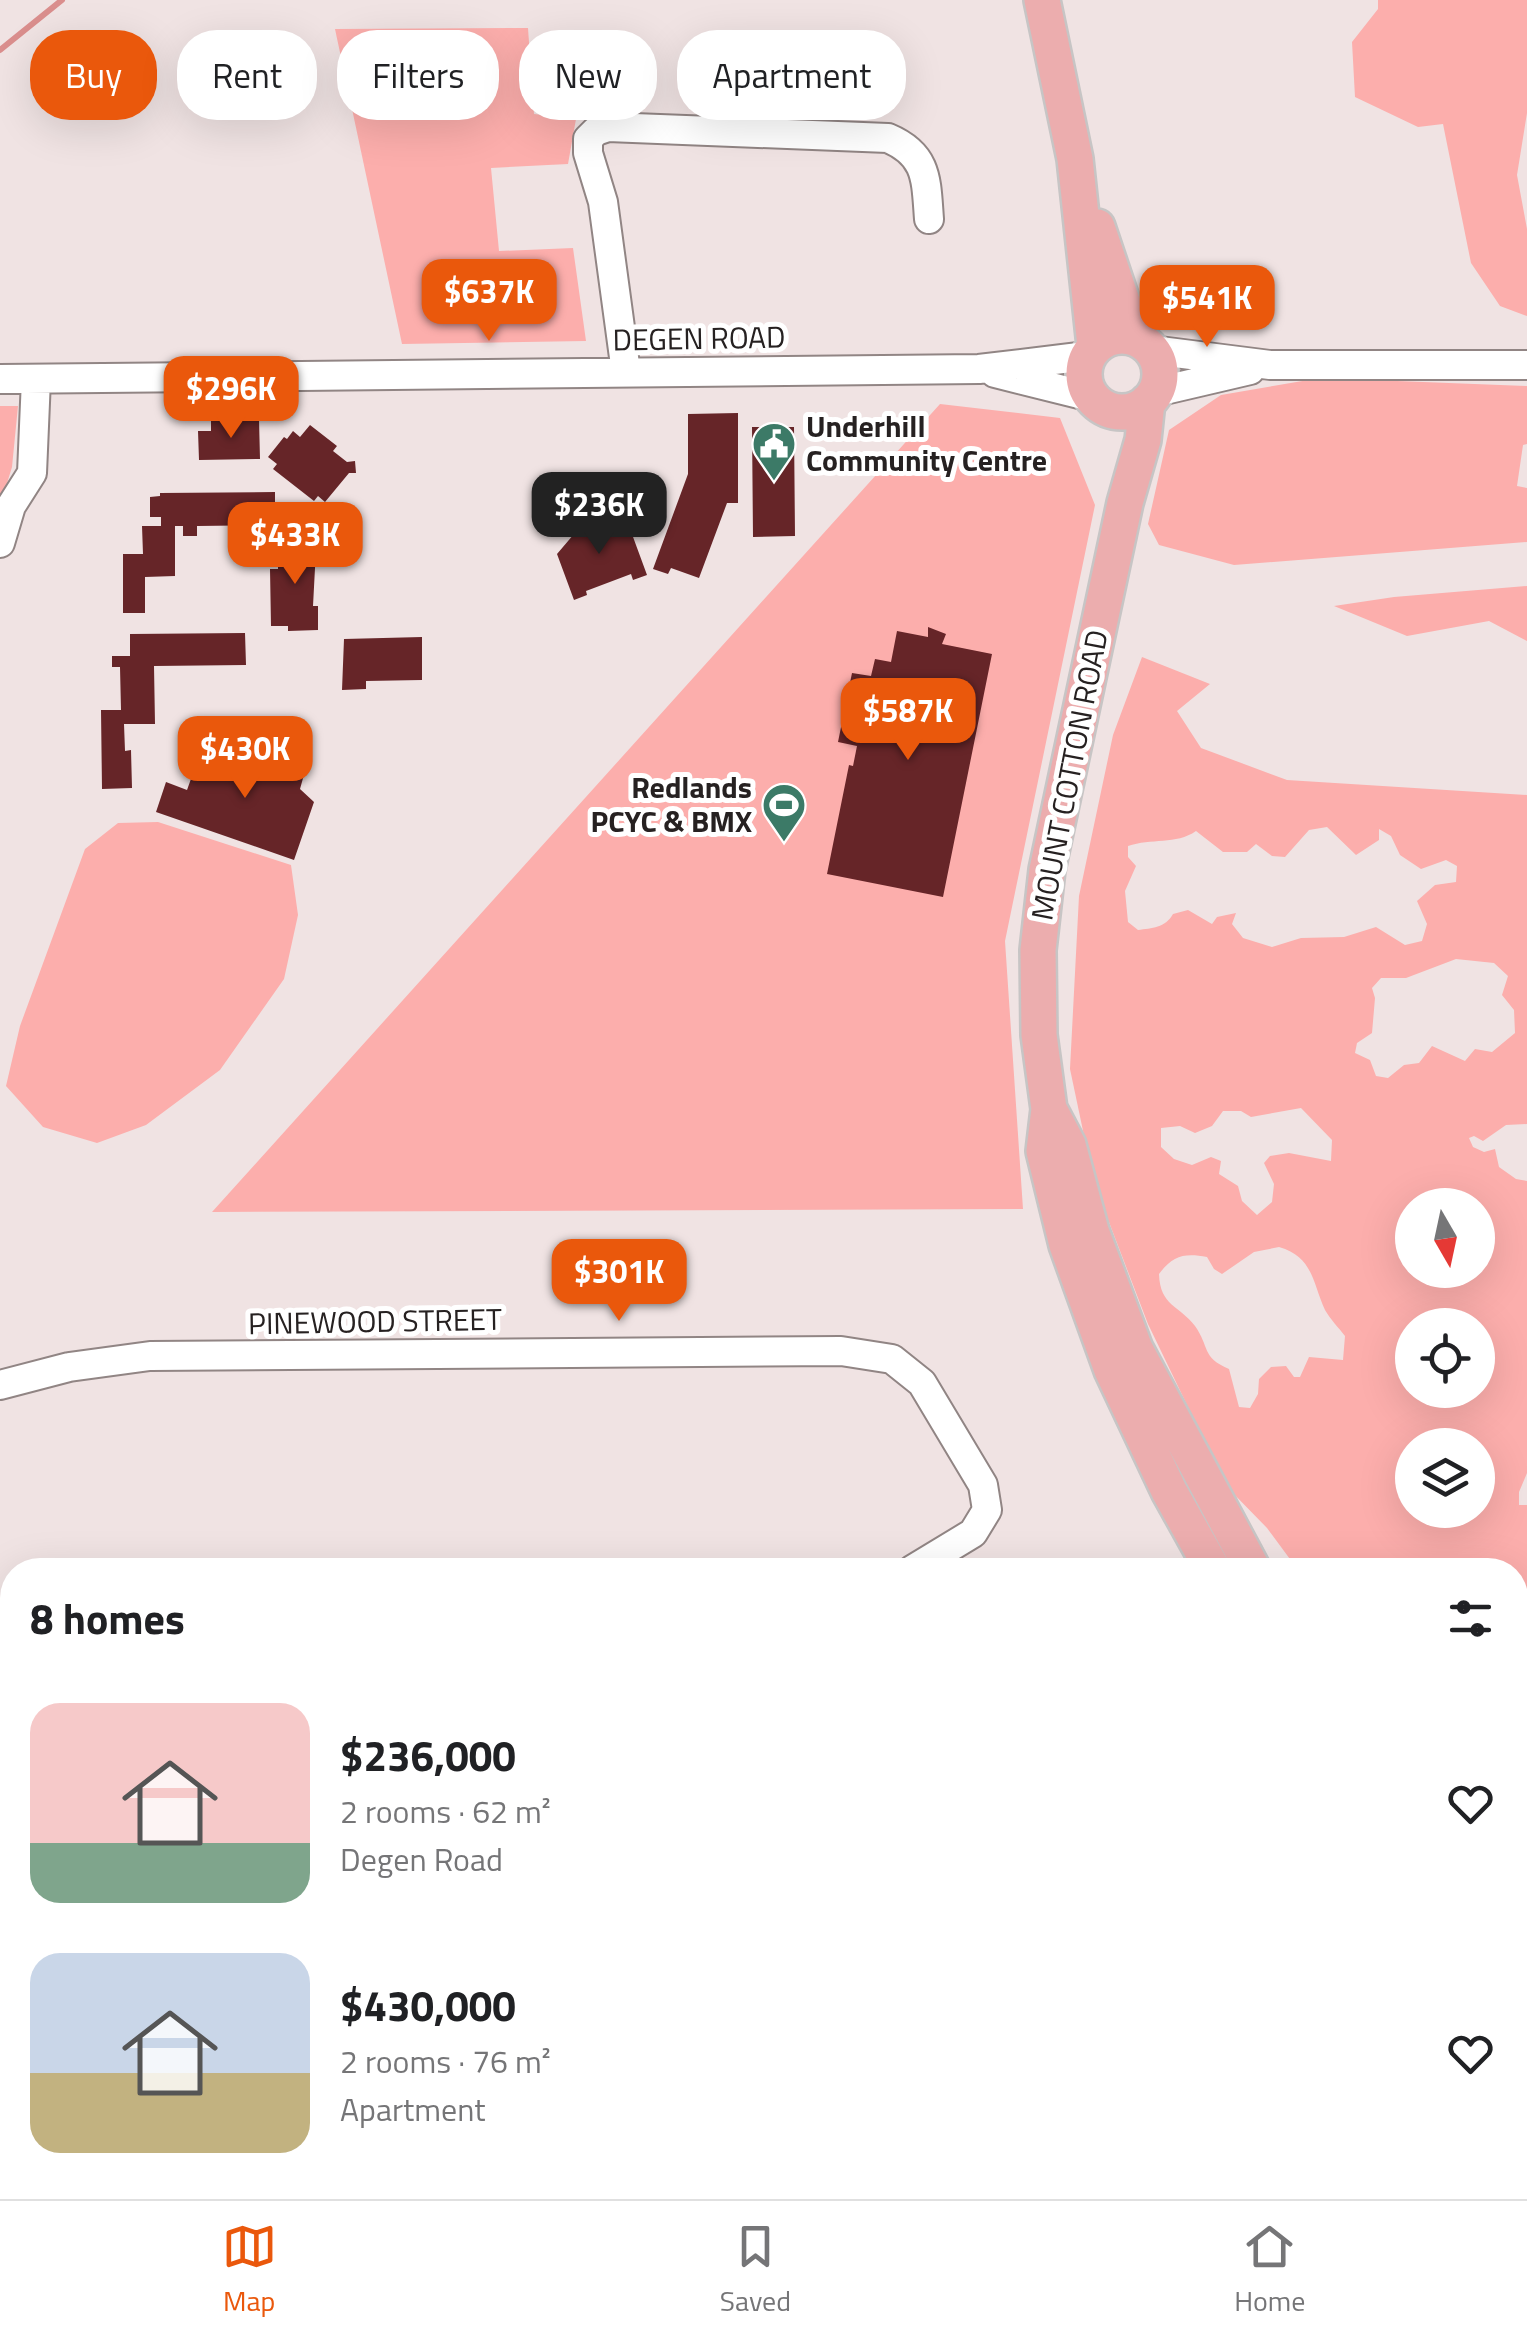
<!DOCTYPE html>
<meta charset="utf-8">
<style>
:root{--surface:#fff;--page:#f2f2f2;--text:#202124;--muted:#757577;--line:#e0e0e0;--accent:#ea580c}
body{margin:0;font-family:"Titillium Web",sans-serif;background:var(--page);color:var(--text);height:100vh;display:flex;flex-direction:column;font-size:38px;white-space:nowrap}
*{box-sizing:border-box;margin:0}
p{font-size:32px;color:var(--muted)}
.icon{flex:none;width:55px;height:55px;fill:none;stroke:currentColor;stroke-width:2;stroke-linecap:round;stroke-linejoin:round}
.map{position:relative;flex:1;overflow:hidden}
.sheet{position:absolute;left:0px;top:1558px;width:1528px;height:642px;display:flex;flex-direction:column;background:var(--surface);border-radius:40px 40px 0 0;box-shadow:0 10px 40px #0002}
.sheet>*{flex:none}
.top-card{position:absolute;left:30px;top:30px;width:1000px;height:90px;display:flex;gap:20px}
.needle{width:65px;rotate:171deg}
.buttons{position:absolute;left:1395px;top:1188px;display:grid;gap:20px}
.buttons a{display:grid;place-items:center;width:100px;height:100px;border-radius:50%;background:var(--surface);box-shadow:0 10px 40px #0002;font-size:50px}
.price{position:absolute;translate:-50% -85px;padding:0 22px;border-radius:20px;background:var(--accent);color:#fff;font-size:32px;line-height:65px;filter:drop-shadow(0 2px 5px #0008)}
.price::after{content:'';position:absolute;left:50%;top:60px;width:30px;height:22px;margin-left:-15px;background:inherit;clip-path:polygon(0 0,100% 0,50% 100%)}
.price.selected{background:#222;color:#fff}
ul{padding:0;list-style:none}
li{display:flex;align-items:center;gap:30px;height:250px;padding:0 30px}
li span{display:grid;place-items:center;flex:none;width:280px;height:200px;border-radius:30px;color:#555}
li>.icon{margin-inline-start:auto}
span .icon{width:120px;height:120px;fill:#fffc;stroke-width:1}
li b{font-size:42px}
h2{display:flex;justify-content:space-between;align-items:center;height:120px;padding:0 30px;font-size:42px}
.chip{padding:0 35px;border-radius:40px;background:var(--surface);box-shadow:0 10px 40px #0002;font-size:35px;line-height:90px}
.chip.selected{background:var(--accent);color:#fff}
.menu{display:flex;justify-content:space-around;align-items:center;height:140px;border-top:2px solid var(--line);background:var(--surface);font-size:28px;color:var(--muted)}
.menu a{display:grid;justify-items:center;gap:5px}
.menu .selected{color:var(--accent)}
.map>svg:first-child{display:block}
.green{fill:#fcaeac;fill-rule:evenodd}
.lines{fill:none;stroke-linecap:round;stroke-linejoin:round}
.stream{stroke:#da8e8d;stroke-width:6}
.building{fill:#662528}
.minor-casing{stroke:#918584;stroke-width:32}
.major-casing{stroke:#c7c5c5;stroke-width:40}
.minor{stroke:#fff;stroke-width:28}
.major{stroke:#ecadae;stroke-width:35}
.labels{text-anchor:middle;stroke-width:10;stroke-linejoin:round;paint-order:stroke}
.street-label{font-size:30px;fill:#262121;stroke:#fff}
.poi-label{font-size:30px;font-weight:bold;fill:#262121;stroke:#fff;text-anchor:start}
</style>
<div class="map">
<svg width="1527" height="2199" viewBox="0 0 1527 2199">
<rect width="100%" height="100%" fill="#f0e3e3"/>
<!-- green -->
<path class="green" d="M1378,0H1527V113L1517,175L1527,229V316L1500,306L1471,263L1443,124L1418,127L1355,97L1352,42L1378,9Z
M528,28L534,114L576,119L568,164L491,168L499,251L573,248L586,341L402,344L335,29Z
M1320,378L1527,386V444L1523,445L1517,486L1527,488V542L1234,565L1159,545L1148,524L1169,430L1221,395Z
M940,404L1060,418L1095,505L1005,941L1023,1209L212,1212Z
M0,406H18L12,467L0,506Z
M1527,586V641L1489,621L1407,636L1334,606L1394,597Z
M1142,657L1210,684L1177,711L1201,748L1287,780L1527,795V1124L1506,1125L1483,1141L1474,1136L1469,1138L1473,1147L1484,1152L1495,1149L1499,1167L1516,1179L1527,1181V1473L1519,1492V1505H1527V1832L1515,1822V1570H1298L1267,1528L1226,1486L1148,1324L1094,1183L1070,1069L1079,896L1113,735ZM1327,827L1356,855L1379,840V829L1391,836L1400,855L1421,869L1446,860L1457,866L1456,882L1435,885L1417,901L1427,924L1422,941L1405,945L1376,927L1344,937L1301,938L1272,947L1243,938L1232,924L1236,913L1217,917L1212,924L1188,910L1173,914C1165,928 1152,928 1138,930L1128,922L1125,891L1136,866L1128,857V846C1151,838 1176,845 1196,831L1223,852H1247L1256,844L1272,856L1285,857L1309,830ZM1456,959L1494,963L1508,976L1502,995L1514,1010L1515,1033L1492,1052L1475,1049L1465,1061L1432,1046L1419,1063L1404,1065L1388,1078L1376,1076L1370,1060L1355,1053L1357,1043L1372,1033L1375,998L1372,988L1381,978H1406ZM1301,1108L1332,1140L1331,1161L1289,1153L1270,1156L1264,1163L1274,1184L1272,1202L1257,1215L1242,1201L1238,1186L1219,1174L1221,1161L1211,1157L1192,1165L1174,1159L1161,1147V1128L1180,1126L1195,1133L1212,1126L1223,1111H1241L1251,1117ZM1412,1205H1478V1270H1412ZM1279,1247C1313,1257 1312,1281 1325,1310C1330,1319 1339,1328 1345,1336L1343,1360L1309,1357L1300,1377H1294L1286,1366L1271,1367L1259,1379L1258,1394L1250,1408L1239,1407L1229,1369C1201,1357 1210,1347 1195,1326C1179,1305 1160,1306 1159,1274C1173,1255 1185,1253 1207,1257L1214,1269L1222,1274L1254,1252ZM1412,1325H1478V1390H1412ZM1412,1445H1478V1510H1412Z
M158,822L291,865L298,915L284,979L220,1070L146,1125L97,1143L43,1127L6,1086L20,1026L85,849L118,823Z"/>
<g class="lines">
<!-- stream -->
<path class="stream" d="M0,50L62,0"/>
</g>
<!-- building -->
<path class="building" d="M738,413V503H727L699,578L671,568L668,574L653,569L688,474V414Z
M259,419L260,459L199,460L198,431H211V421Z
M310,425L337,446L333,451L347,462L355,461L356,473H349L325,502L318,496L314,501L273,469L277,464L268,457L284,437L287,439L293,431L300,437Z
M752,427H794L795,536L753,537Z
M275,492V525L197,526V536H183V526H175V576L145,577V613H123V554H143L142,526H161V517H150V497L160,496V493Z
M602,518L604,523L621,524L623,529L629,526L647,575L633,580L631,574L586,591L587,595L574,600L557,554L574,534L572,529Z
M294,533H312V549H316L313,606H318V630L288,631V626H271L270,569H278V555H283V548H294Z
M928,627L946,634L942,644L992,654L943,897L827,874L849,765L853,766L857,746L838,742L852,673L871,676L875,659L891,662L897,631L928,637Z
M245,633L246,665L154,666L155,724H124L125,751L131,750L132,788L102,789L101,710H121L120,667H112V656H130V634Z
M422,637V680L366,681V689L342,690L344,639Z
M239,742L248,752L261,756L262,753L305,771L300,789L314,802L294,860L156,812L166,782L187,790L196,765L211,770L214,761Z"/>
<g class="lines">
<defs>
<path id="minor" d="M1152,350L1270,365H1527
M626,372L603,202L588,153V139L596,131L608,127L888,138C928,155 926,180 929,219
M995,373L1091,397
M0,379L979,369L1087,356
M1156,392L1250,370
M0,543L11,506L32,473L36,379
M0,1385L69,1367L150,1356L841,1351L892,1359L922,1383L983,1485L987,1510L973,1533L912,1570
M0,2072H12
M921,2199L922,2188"/>
<path id="major" d="M1042,0L1075,159L1095,346
M1097,227L1134,337
M1084 374a38 38 0 1 1 76 0a38 38 0 1 1-76 0Z
M1147,402L1143,440L1125,503L1047,870L1038,950L1039,1035L1049,1109L1044,1151L1067,1245L1112,1370L1169,1491L1213,1570
M1049,1109L1068,1145L1091,1231L1135,1349L1253,1570
M1515,1874L1527,1883
M1515,1905L1527,1914"/>
</defs>
<!-- minor casing -->
<use href="#minor" class="minor-casing"/>
<!-- major casing -->
<use href="#major" class="major-casing"/>
<!-- minor -->
<use href="#minor" class="minor"/>
<!-- major -->
<use href="#major" class="major"/>
</g>
<!-- icons -->
<defs>
<symbol id="civic-pin" viewBox="-11 -11 22 30"><path d="M0 17L-7.5 6A9.5 9.5 0 1 1 7.5 6Z" fill="#3c7a67" stroke="#fff"/><path d="M-.6-6.5H3V-4.5H.6V-3L4-1V1h2V6H-6V1h2V-1L-.6-3ZM-1.2 2.5V6h2.4V2.5Z" fill="#fff"/></symbol>
<symbol id="stadium-pin" viewBox="-11 -11 22 30"><path d="M0 17L-7.5 6A9.5 9.5 0 1 1 7.5 6Z" fill="#3c7a67" stroke="#fff"/><path d="M0-5a6.5 5 0 1 0 0 10a6.5 5 0 1 0 0-10ZM-3.5-1.8h7v3.6h-7Z" fill="#fff"/></symbol>
</defs>
<g fill-rule="evenodd">
<use href="#civic-pin" x="749" y="419" width="50" height="68"/>
<use href="#stadium-pin" x="759" y="780" width="50" height="68"/>
</g>
<g class="labels">
<!-- street labels -->
<g class="street-label">
<text transform="translate(699 339) rotate(-1)" y="10">DEGEN ROAD</text>
<text transform="translate(1070 775) rotate(-79)" y="10">MOUNT COTTON ROAD</text>
<text transform="translate(375 1322) rotate(-1)" y="10">PINEWOOD STREET</text>
</g>
<!-- poi labels -->
<g class="poi-label">
<text x="806" y="437">Underhill<tspan x="806" dy="34">Community Centre</tspan></text>
<text x="752" y="798" text-anchor="end">Redlands<tspan x="752" dy="34">PCYC &amp; BMX</tspan></text>
</g>
</g>
</svg>
<div class="buttons">
<a><svg class="needle" viewBox="-14 -14 28 28"><path d="M0-13l5 13h-10z" fill="#e53935"/><path d="M0 13l5-13h-10z" fill="#757577"/></svg></a>
<a><svg class="icon" aria-label="locate" viewBox="0 0 24 24"><circle cx="12" cy="12" r="6"/><path d="M12 2v4M12 18v4M2 12h4M18 12h4"/></svg></a>
<a><svg class="icon" aria-label="layers" viewBox="0 0 24 24"><path d="M12 4l9 5-9 5-9-5zM3 14l9 5 9-5"/></svg></a>
</div>
<b class="price" style="left:489px;top:344px">$637K</b>
<b class="price" style="left:1207px;top:350px">$541K</b>
<b class="price" style="left:231px;top:441px">$296K</b>
<b class="price selected" style="left:599px;top:557px">$236K</b>
<b class="price" style="left:295px;top:587px">$433K</b>
<b class="price" style="left:908px;top:763px">$587K</b>
<b class="price" style="left:245px;top:801px">$430K</b>
<b class="price" style="left:619px;top:1324px">$301K</b>
<div class="top-card">
<a class="chip selected">Buy</a>
<a class="chip">Rent</a>
<a class="chip">Filters</a>
<a class="chip">New</a>
<a class="chip">Apartment</a>
</div>
<section class="sheet">
<h2>8 homes<svg class="icon" aria-label="filters" viewBox="0 0 24 24"><path d="M4 7h16M4 17h16"/><circle cx="9" cy="7" r="2"/><circle cx="15" cy="17" r="2"/></svg></h2>
<ul>
<li><span style="background:linear-gradient(#f6c9c9 70%,#7fa58c 0)"><svg class="icon" aria-label="home" viewBox="0 0 24 24"><path d="M3 11l9-7 9 7M6 9v11h12V9"/></svg></span><div><b>$236,000</b><p>2 rooms · 62 m²</p><p>Degen Road</p></div><svg class="icon" aria-label="heart" viewBox="0 0 24 24"><path d="M12 20l-8-8c-3-5 5-10 8-4 3-6 11-1 8 4z"/></svg></li>
<li><span style="background:linear-gradient(#c9d6e8 60%,#c2b280 0)"><svg class="icon" aria-label="home" viewBox="0 0 24 24"><path d="M3 11l9-7 9 7M6 9v11h12V9"/></svg></span><div><b>$430,000</b><p>2 rooms · 76 m²</p><p>Apartment</p></div><svg class="icon" aria-label="heart" viewBox="0 0 24 24"><path d="M12 20l-8-8c-3-5 5-10 8-4 3-6 11-1 8 4z"/></svg></li>
</ul>
</section>
</div>
<nav class="menu">
<a class="selected"><svg class="icon" aria-label="map" viewBox="0 0 24 24"><path d="M3 6l6-2 6 2 6-2v14l-6 2-6-2-6 2zM9 4v14M15 6v14"/></svg>Map</a>
<a><svg class="icon" aria-label="saved" viewBox="0 0 24 24"><path d="M7 4h10v16l-5-4-5 4z"/></svg>Saved</a>
<a><svg class="icon" aria-label="home" viewBox="0 0 24 24"><path d="M3 11l9-7 9 7M6 9v11h12V9"/></svg>Home</a>
</nav>
